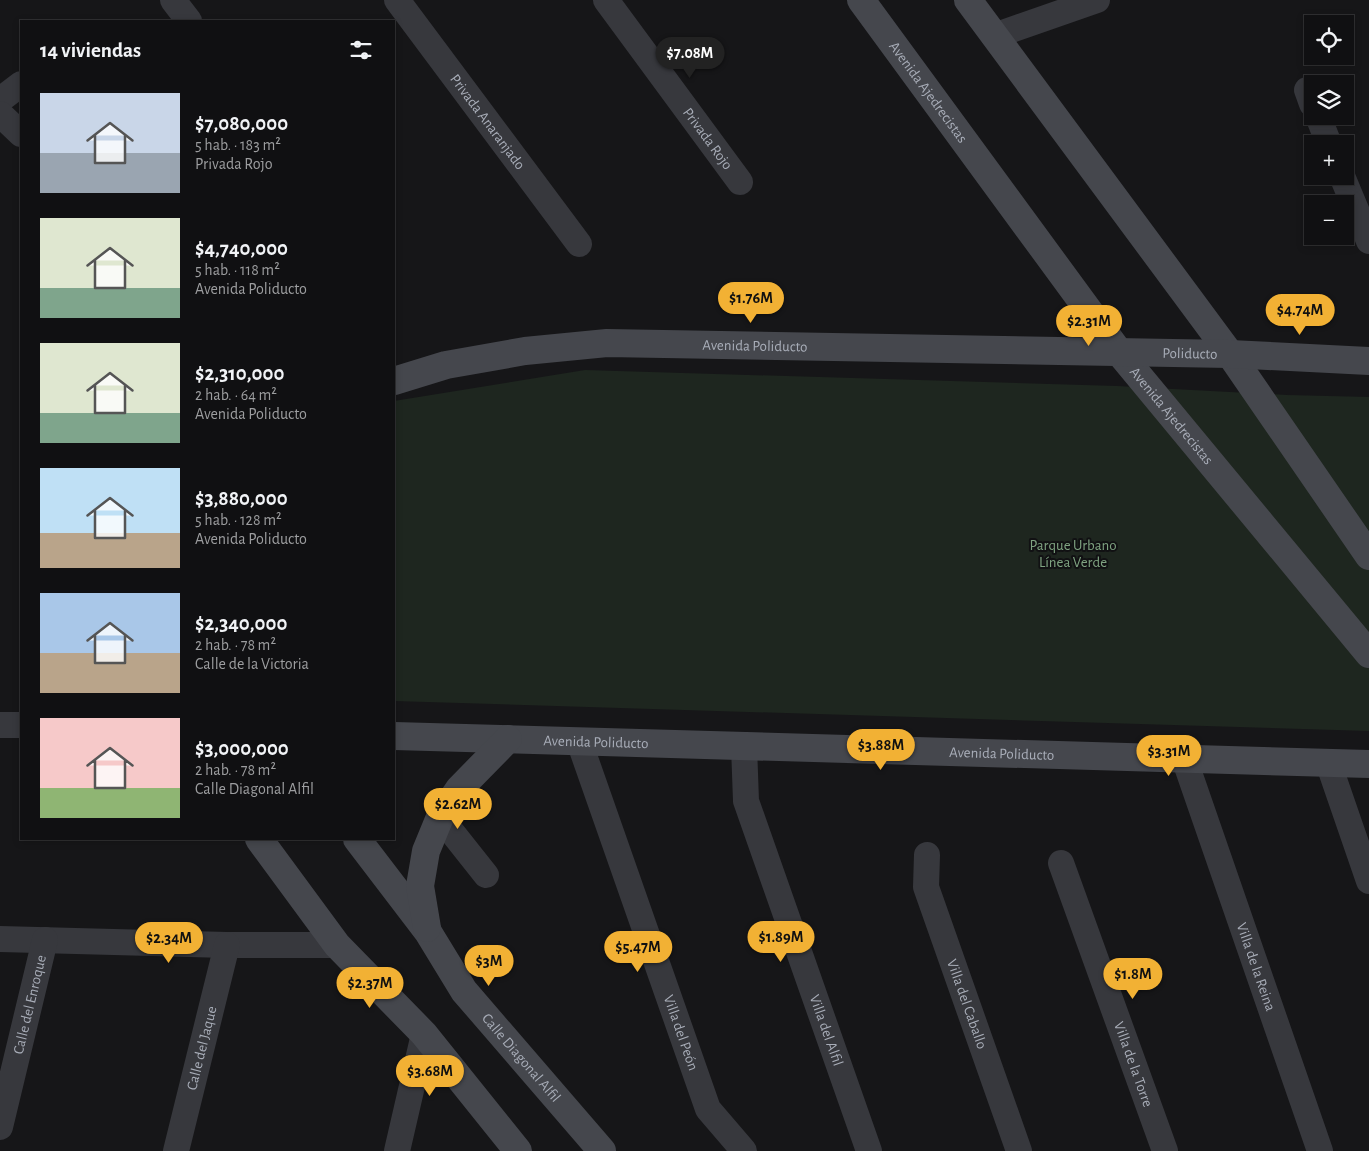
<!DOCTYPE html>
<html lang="es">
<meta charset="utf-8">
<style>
:root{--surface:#101012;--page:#19191b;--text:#f1f3f6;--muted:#9c9d9f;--line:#303032;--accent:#f2b134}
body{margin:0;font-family:"Alegreya Sans",sans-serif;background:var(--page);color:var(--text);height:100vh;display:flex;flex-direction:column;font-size:19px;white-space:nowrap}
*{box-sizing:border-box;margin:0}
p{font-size:16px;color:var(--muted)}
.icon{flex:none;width:28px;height:28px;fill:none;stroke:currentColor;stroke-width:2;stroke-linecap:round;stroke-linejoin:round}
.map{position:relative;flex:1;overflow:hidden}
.side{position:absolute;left:20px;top:20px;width:375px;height:820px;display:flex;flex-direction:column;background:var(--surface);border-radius:0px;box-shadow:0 2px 8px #0003,0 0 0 1px var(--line)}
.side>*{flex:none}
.controls{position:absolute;left:1304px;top:15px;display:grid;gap:10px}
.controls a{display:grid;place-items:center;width:50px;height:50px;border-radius:0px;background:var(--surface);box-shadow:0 2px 8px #0003,0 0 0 1px var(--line);font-size:25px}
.price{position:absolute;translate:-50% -42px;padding:0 11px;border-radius:18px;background:var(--accent);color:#111;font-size:16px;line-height:32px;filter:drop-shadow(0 1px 2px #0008)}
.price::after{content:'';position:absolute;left:50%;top:30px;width:15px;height:11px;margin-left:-8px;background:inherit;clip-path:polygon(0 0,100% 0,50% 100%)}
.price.selected{background:#222;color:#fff}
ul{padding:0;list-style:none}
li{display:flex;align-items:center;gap:15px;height:125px;padding:0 20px}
li span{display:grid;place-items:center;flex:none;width:140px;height:100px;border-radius:0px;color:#555}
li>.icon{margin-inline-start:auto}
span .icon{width:60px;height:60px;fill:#fffc;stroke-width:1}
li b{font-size:21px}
h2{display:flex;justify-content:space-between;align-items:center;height:60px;padding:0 20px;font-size:21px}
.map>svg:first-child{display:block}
.green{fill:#1e261f}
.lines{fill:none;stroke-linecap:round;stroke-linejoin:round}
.street{stroke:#37383d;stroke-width:26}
.secondary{stroke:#45474d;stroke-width:28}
.labels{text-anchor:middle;stroke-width:4;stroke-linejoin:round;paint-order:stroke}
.street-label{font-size:15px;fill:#a8adb8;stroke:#111113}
.park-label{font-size:15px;fill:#7fa381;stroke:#111113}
</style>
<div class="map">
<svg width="1369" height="1151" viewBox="0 0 1369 1151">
<rect width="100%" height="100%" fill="#161618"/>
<!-- green -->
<path class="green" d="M585,370L1117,386L1287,395L1369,397V731L394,701V401Z"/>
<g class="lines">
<!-- street -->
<g class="street">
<path d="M173,0L189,21"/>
<path id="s1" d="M397,0L579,244"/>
<path id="s2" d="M606,0L740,182"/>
<path d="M994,36L1097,0"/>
<path d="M1307,90L1312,104"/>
<path d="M0,100L21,84"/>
<path d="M0,114L21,134"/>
<path d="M1318,116L1329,144"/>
<path d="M1342,176L1369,241"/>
<path d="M0,725H21"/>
<path id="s3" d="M579,741L708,1109L744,1151"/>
<path id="s4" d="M744,746L746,801L869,1151"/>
<path id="s5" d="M1184,758L1320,1151"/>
<path d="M1328,762L1369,881"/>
<path d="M440,817L486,875"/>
<path id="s6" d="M927,855L926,887L1019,1151"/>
<path id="s7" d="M1061,863L1165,1151"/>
<path d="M0,939L227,945H337"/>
<path id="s8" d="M0,1127L45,940"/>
<path id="s9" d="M176,1151L227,945"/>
<path d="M397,1151L424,1034"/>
</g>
<!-- secondary -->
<g class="secondary">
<path id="s10" d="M861,0L1119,352L1369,654"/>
<path d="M968,0L1230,354L1369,556"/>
<path id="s11" d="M394,381L446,365L525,351L607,343L1230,354L1369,361"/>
<path id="s12" d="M394,736L1369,764"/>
<path d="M259,839L337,945L424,1034L518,1151"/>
<path id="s13" d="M357,839L428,932L464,991L602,1151"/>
<path d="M427,928L420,886L426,851L440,817L459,789L508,739"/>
</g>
</g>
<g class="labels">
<!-- street labels -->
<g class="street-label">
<text dy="5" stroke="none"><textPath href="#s10" startOffset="114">Avenida Ajedrecistas</textPath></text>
<text dy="5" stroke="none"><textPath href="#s1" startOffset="152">Privada Anaranjado</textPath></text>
<text dy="5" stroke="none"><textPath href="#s2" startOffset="172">Privada Rojo</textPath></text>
<text dy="5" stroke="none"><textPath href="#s11" startOffset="365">Avenida Poliducto</textPath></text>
<text dy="5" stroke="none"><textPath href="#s11" startOffset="800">Poliducto</textPath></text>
<text dy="5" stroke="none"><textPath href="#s10" startOffset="519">Avenida Ajedrecistas</textPath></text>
<text dy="5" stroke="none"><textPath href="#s12" startOffset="202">Avenida Poliducto</textPath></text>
<text dy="5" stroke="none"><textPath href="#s12" startOffset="608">Avenida Poliducto</textPath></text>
<text dy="5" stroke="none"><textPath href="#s5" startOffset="221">Villa de la Reina</textPath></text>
<text dy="5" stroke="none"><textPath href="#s8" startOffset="126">Calle del Enroque</textPath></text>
<text dy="5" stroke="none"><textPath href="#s6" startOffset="156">Villa del Caballo</textPath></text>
<text dy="5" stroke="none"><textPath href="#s4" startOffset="298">Villa del Alfil</textPath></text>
<text dy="5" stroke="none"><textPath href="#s3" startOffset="309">Villa del Peón</textPath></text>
<text dy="5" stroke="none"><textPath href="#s9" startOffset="106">Calle del Jaque</textPath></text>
<text dy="5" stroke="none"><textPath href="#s13" startOffset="274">Calle Diagonal Alfil</textPath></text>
<text dy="5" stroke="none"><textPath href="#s7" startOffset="214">Villa de la Torre</textPath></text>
</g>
<!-- park labels -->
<g class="park-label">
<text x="1073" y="550">Parque Urbano<tspan x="1073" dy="17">Línea Verde</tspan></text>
</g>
</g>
</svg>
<div class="controls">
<a><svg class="icon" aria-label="locate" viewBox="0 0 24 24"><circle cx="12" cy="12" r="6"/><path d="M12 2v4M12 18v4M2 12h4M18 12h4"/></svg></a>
<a><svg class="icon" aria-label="layers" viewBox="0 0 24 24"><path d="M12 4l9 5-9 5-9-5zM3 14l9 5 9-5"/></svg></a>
<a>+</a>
<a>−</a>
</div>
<b class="price selected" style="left:690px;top:79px">$7.08M</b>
<b class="price" style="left:751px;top:324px">$1.76M</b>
<b class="price" style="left:1300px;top:336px">$4.74M</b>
<b class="price" style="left:1089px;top:347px">$2.31M</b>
<b class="price" style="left:881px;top:771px">$3.88M</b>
<b class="price" style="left:1169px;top:777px">$3.31M</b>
<b class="price" style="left:458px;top:830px">$2.62M</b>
<b class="price" style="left:781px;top:963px">$1.89M</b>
<b class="price" style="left:169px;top:964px">$2.34M</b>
<b class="price" style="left:638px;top:973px">$5.47M</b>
<b class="price" style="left:489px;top:987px">$3M</b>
<b class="price" style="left:1133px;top:1000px">$1.8M</b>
<b class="price" style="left:370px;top:1009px">$2.37M</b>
<b class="price" style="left:430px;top:1097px">$3.68M</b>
<section class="side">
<h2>14 viviendas<svg class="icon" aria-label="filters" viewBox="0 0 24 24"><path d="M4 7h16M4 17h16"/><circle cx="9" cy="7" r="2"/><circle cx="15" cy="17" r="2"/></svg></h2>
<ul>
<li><span style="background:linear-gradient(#c9d6e8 60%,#9aa5b1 0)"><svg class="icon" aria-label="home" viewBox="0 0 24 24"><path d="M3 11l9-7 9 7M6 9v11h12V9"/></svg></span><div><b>$7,080,000</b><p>5 hab. · 183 m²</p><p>Privada Rojo</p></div></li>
<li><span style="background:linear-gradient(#dfe7d0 70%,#7fa58c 0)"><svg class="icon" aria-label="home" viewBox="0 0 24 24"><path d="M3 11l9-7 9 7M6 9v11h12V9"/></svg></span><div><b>$4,740,000</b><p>5 hab. · 118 m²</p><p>Avenida Poliducto</p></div></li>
<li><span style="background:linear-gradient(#dfe7d0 70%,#7fa58c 0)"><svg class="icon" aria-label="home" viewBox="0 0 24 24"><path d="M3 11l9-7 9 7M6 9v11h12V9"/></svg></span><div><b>$2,310,000</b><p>2 hab. · 64 m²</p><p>Avenida Poliducto</p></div></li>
<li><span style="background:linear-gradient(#bfe0f5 65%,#b9a48a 0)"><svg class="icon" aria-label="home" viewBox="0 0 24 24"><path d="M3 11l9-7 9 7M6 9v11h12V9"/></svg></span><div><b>$3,880,000</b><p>5 hab. · 128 m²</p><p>Avenida Poliducto</p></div></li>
<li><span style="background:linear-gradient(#a9c7e8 60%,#b9a48a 0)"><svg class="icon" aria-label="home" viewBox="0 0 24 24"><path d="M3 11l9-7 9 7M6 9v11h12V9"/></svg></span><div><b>$2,340,000</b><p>2 hab. · 78 m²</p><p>Calle de la Victoria</p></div></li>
<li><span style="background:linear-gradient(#f6c9c9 70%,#8fb573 0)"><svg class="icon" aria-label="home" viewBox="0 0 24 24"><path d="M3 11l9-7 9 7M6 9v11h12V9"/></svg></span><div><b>$3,000,000</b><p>2 hab. · 78 m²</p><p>Calle Diagonal Alfil</p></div></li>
</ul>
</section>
</div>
